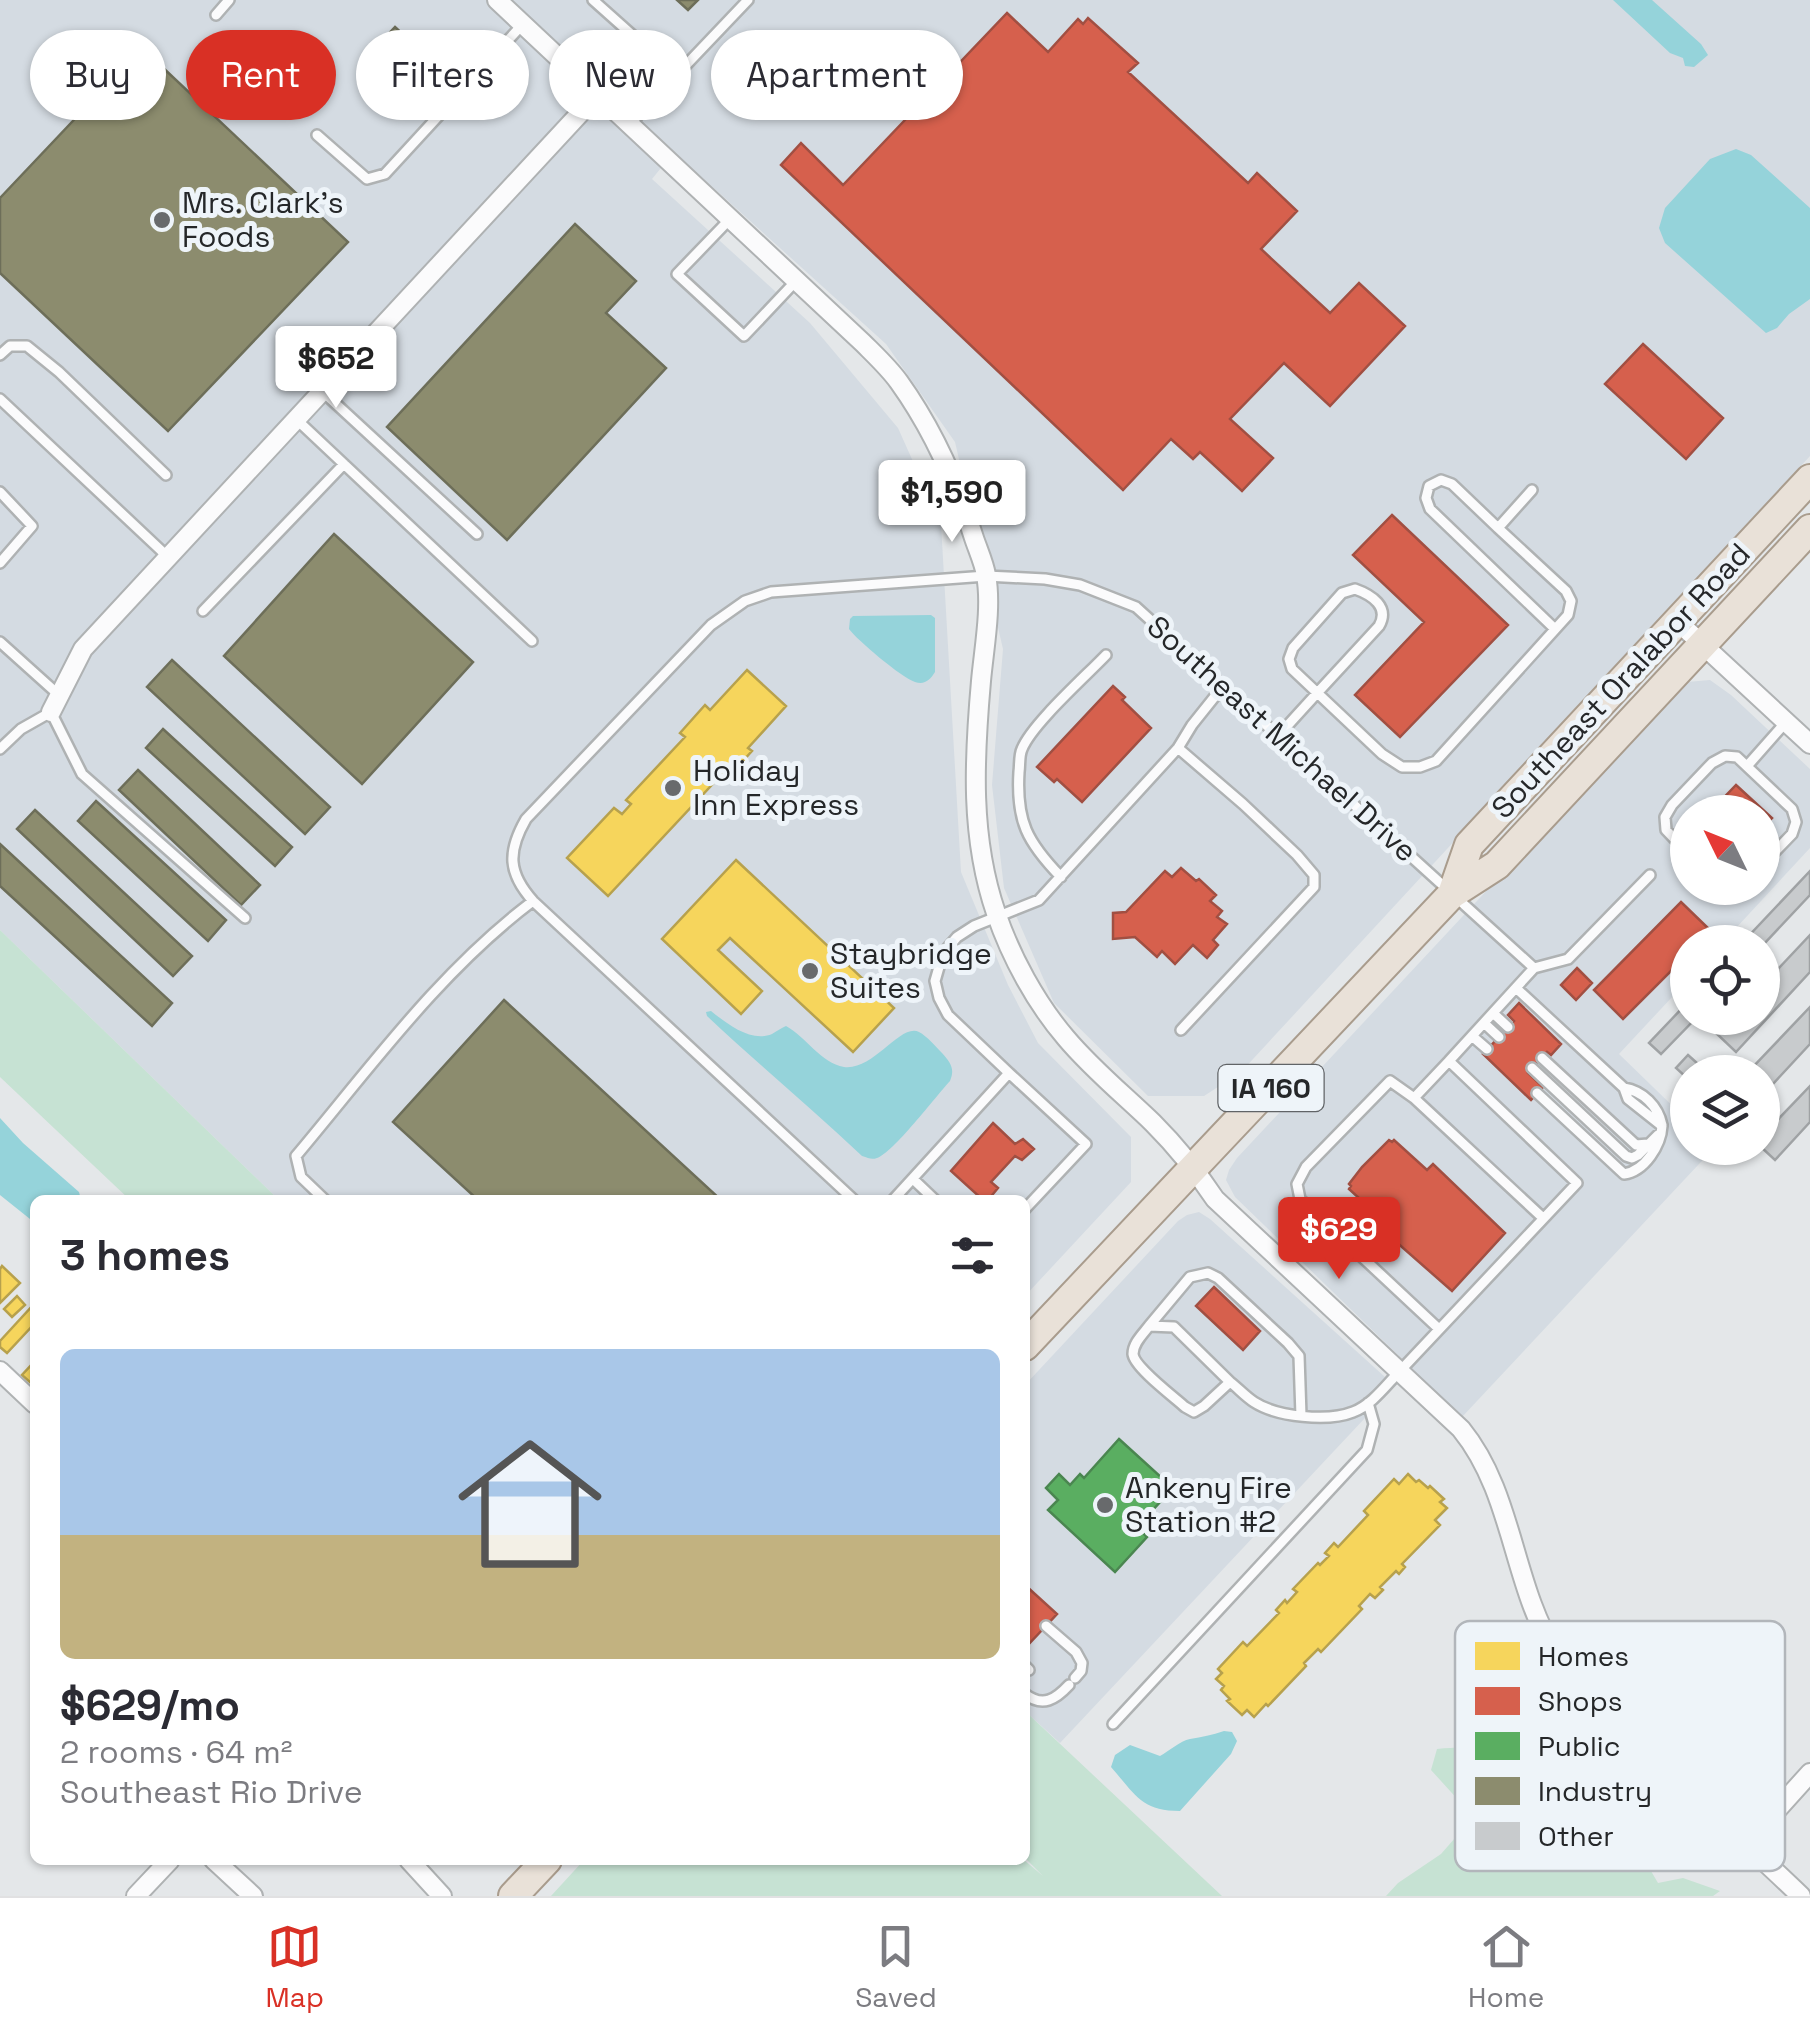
<!DOCTYPE html>
<meta charset="utf-8">
<style>
:root{--surface:#fff;--page:#f2f2f3;--text:#2b2b33;--muted:#7c7c81;--line:#e1e1e2;--accent:#d93025}
body{margin:0;font-family:"Space Grotesk",sans-serif;background:var(--page);color:var(--text);height:100vh;display:flex;flex-direction:column;font-size:38px;white-space:nowrap}
*{box-sizing:border-box;margin:0}
p{font-size:32px;color:var(--muted)}
.icon{flex:none;width:55px;height:55px;fill:none;stroke:currentColor;stroke-width:2;stroke-linecap:round;stroke-linejoin:round}
.map{position:relative;flex:1;overflow:hidden}
.sheet{position:absolute;left:30px;top:1195px;width:1000px;height:670px;display:flex;flex-direction:column;background:var(--surface);border-radius:15px;box-shadow:0 2px 8px #0004}
.sheet>*{flex:none}
.guide{position:absolute;left:30px;top:30px;width:1000px;height:90px;display:flex;gap:20px}
.needle{width:65px;rotate:313deg}
.tools{position:absolute;left:1670px;top:795px;display:grid;gap:20px}
.tools a{display:grid;place-items:center;width:110px;height:110px;border-radius:50%;background:var(--surface);box-shadow:0 2px 8px #0004;font-size:50px}
.price{position:absolute;translate:-50% -85px;padding:0 22px;border-radius:10px;background:#fff;color:#222;font-size:32px;line-height:65px;filter:drop-shadow(0 2px 5px #0008)}
.price::after{content:'';position:absolute;left:50%;top:60px;width:30px;height:22px;margin-left:-15px;background:inherit;clip-path:polygon(0 0,100% 0,50% 100%)}
.price.active{background:var(--accent);color:#fff}
ul{padding:0;list-style:none}
li{display:grid;align-content:center;gap:20px;height:530px;padding:0 30px}
li span{display:grid;place-items:center;height:310px;border-radius:15px;color:#555}
li>.icon{margin-inline-start:auto}
span .icon{width:180px;height:180px;fill:#fffc;stroke-width:1}
li b{font-size:42px}
h2{display:flex;justify-content:space-between;align-items:center;height:120px;padding:0 30px;font-size:42px}
.pill{padding:0 35px;border-radius:45px;background:var(--surface);box-shadow:0 2px 8px #0004;font-size:35px;line-height:90px}
.pill.active{background:var(--accent);color:#fff}
.dock{display:flex;justify-content:space-around;align-items:center;height:140px;border-top:2px solid var(--line);background:var(--surface);font-size:28px;color:var(--muted)}
.dock a{display:grid;justify-items:center;gap:5px}
.dock .active{color:var(--accent)}
.map>svg:first-child{display:block}
.built{fill:#d4dbe2;fill-rule:evenodd}
.green{fill:#c6e2d3}
.water{fill:#95d3da}
.homes{fill:#f6d55c;stroke:#b7a14d;stroke-width:2.5}
.shops{fill:#d6604d;stroke:#a14f42;stroke-width:2.5}
.public{fill:#5aae61;stroke:#4a8650;stroke-width:2.5}
.industry{fill:#8c8c6e;stroke:#6d6e59;stroke-width:2.5}
.building{fill:#c8cbcd;stroke:#9fa2a4;stroke-width:2.5}
.lines{fill:none;stroke-linecap:round;stroke-linejoin:round}
.lane-casing{stroke:#afb2b3;stroke-width:14}
.street-casing{stroke:#afb2b3;stroke-width:22}
.primary-casing{stroke:#a99c8d;stroke-width:32}
.lane{stroke:#fbfbfc;stroke-width:9}
.street{stroke:#fbfbfc;stroke-width:18}
.primary{stroke:#e9e1d8;stroke-width:28}
.poi-dot{fill:#686a6c;stroke:#eef4f9;stroke-width:4}
.labels{text-anchor:middle;stroke-width:10;stroke-linejoin:round;paint-order:stroke}
.shield{fill:#eef4f9;stroke:#616467;stroke-width:2.5}
.shield-label{font-size:28px;font-weight:bold;fill:#252729}
.poi-label{font-size:30px;fill:#252729;stroke:#eef4f9;text-anchor:start}
.street-label{font-size:30px;fill:#252729;stroke:#eef4f9}
.key{fill:#eef4f9;stroke:#b2b6bb;stroke-width:2.5}
.key-label{font-size:28px;fill:#252729}
</style>
<div class="map">
<svg width="1810" height="1896" viewBox="0 0 1810 1896">
<rect width="100%" height="100%" fill="#e4e7e9"/>
<!-- built -->
<path class="built" d="M0,0H1810V456L1241,1072L1204,1096H1148L1054,1003L1004,888L992,785L1003,649L955,442L886,344L674,152L652,179L810,323L898,428L941,524L961,872L1008,985L1038,1043L1131,1137V1182L1025,1296V1200H279L0,930Z
M1710,680L1731,695L1810,769V848L1723,942H1688L1687,981L1619,1054L1687,1120L1688,1148H1714L1462,1417L1235,1197L1226,1180L1229,1170L1237,1158L1672,692L1687,682ZM1688,812H1762V888H1688Z
M1199,1212L1210,1219L1395,1386L1060,1743L1025,1711V1385L1178,1221L1187,1215Z"/>
<!-- green -->
<path class="green" d="M0,930L279,1200H130L0,1077Z
M1025,1711L1222,1896H551L584,1860H1024L1043,1876L1025,1858Z
M1598,1735L1631,1769L1603,1808L1643,1844L1651,1871L1658,1883L1683,1878L1720,1891L1713,1896H1386L1398,1883L1441,1854L1462,1830L1461,1803L1431,1770L1437,1749C1468,1746 1496,1747 1524,1760L1520,1798L1534,1812C1539,1812 1545,1814 1550,1813C1578,1805 1578,1764 1580,1742Z"/>
<!-- water -->
<path class="water" d="M1613,0H1652L1701,44L1708,55L1694,67L1685,66L1683,58L1670,53Z
M1736,149L1751,155L1810,208V299L1789,314L1777,328L1766,333L1665,243L1659,228L1665,208L1710,159Z
M931,615L935,618V672C930,680 925,685 915,682C902,678 857,640 849,629L850,619L853,616Z
M711,1011C726,1023 751,1043 772,1034C777,1031 781,1028 786,1026C806,1037 821,1063 844,1067C874,1071 900,1023 919,1032C927,1036 936,1047 942,1053C951,1063 955,1069 950,1081C936,1096 893,1153 877,1158C871,1160 869,1158 862,1156C811,1108 758,1064 707,1016L706,1012Z
M0,1118L23,1143L79,1192L81,1200H35V1223L0,1195Z
M1224,1731L1232,1732L1237,1741L1231,1754L1180,1811C1141,1811 1135,1794 1111,1767L1115,1755L1130,1745L1160,1756C1169,1751 1180,1741 1190,1739C1202,1737 1212,1735 1224,1731Z"/>
<!-- homes -->
<path class="homes" d="M747,670L786,706L748,748L752,751L729,776L724,772L608,896L567,858L614,808L622,814L631,804L626,800L685,737L680,733L705,705L710,710Z
M736,860L894,1008L853,1052L730,938L718,950L762,991L741,1014L662,939Z
M2,1266L20,1283L0,1303V1269Z
M17,1296L25,1305L12,1317L4,1309Z
M35,1303V1323L7,1353L0,1347V1341Z
M35,1361V1380L32,1384L22,1375Z
M1408,1474L1416,1482L1419,1480L1428,1488L1430,1486L1444,1499L1440,1502L1447,1508L1435,1520L1440,1525L1402,1564L1405,1567L1399,1574L1396,1571L1380,1587L1383,1590L1375,1598L1370,1594L1359,1606L1362,1609L1321,1652L1318,1649L1304,1663L1306,1666L1268,1706L1266,1704L1254,1717L1247,1710L1242,1715L1227,1701L1230,1699L1221,1690L1224,1686L1216,1679L1222,1673L1218,1669L1243,1642L1247,1646L1279,1613L1276,1610L1285,1600L1287,1603L1297,1592L1293,1589L1318,1563L1320,1565L1329,1556L1325,1553L1334,1543L1338,1547L1368,1515L1364,1511L1394,1479L1399,1484Z"/>
<!-- shops -->
<path class="shops" d="M1007,13L1048,52L1078,19L1083,24L1088,18L1138,63L1128,72L1248,183L1257,173L1297,211L1261,249L1330,313L1359,283L1405,326L1330,406L1284,363L1230,419L1273,458L1242,491L1200,452L1193,459L1171,439L1123,490L781,165L801,143L843,185Z
M1643,344L1723,418L1686,459L1605,384Z
M1392,515L1508,625L1400,737L1355,695L1424,622L1353,555Z
M1113,686L1125,697L1122,700L1151,728L1082,802L1057,779L1054,782L1037,767Z
M1736,785L1772,818L1762,828V812H1710Z
M1181,868L1196,881L1199,879L1216,895L1210,901L1222,911L1217,917L1227,924L1213,940L1218,945L1207,958L1193,945L1175,964L1162,951L1157,957L1135,937L1113,939V913L1126,912L1165,871L1172,877Z
M1681,902L1711,931L1699,942H1688V954L1623,1019L1594,990Z
M1577,968L1592,983L1576,1000L1561,985Z
M1519,1003L1561,1044L1551,1055L1547,1052L1528,1073L1543,1087L1531,1100L1483,1054L1514,1021L1508,1015Z
M993,1123L1015,1144L1023,1139L1034,1149L1022,1160L1015,1156L991,1182L998,1188L988,1200H983L951,1171Z
M1389,1140L1392,1142L1394,1140L1427,1170L1433,1164L1505,1233L1452,1291L1377,1225L1382,1219L1349,1189L1351,1186L1349,1184L1362,1167Z
M1214,1287L1260,1331L1243,1350L1196,1306Z
M1025,1585L1057,1614L1027,1646L1025,1644Z"/>
<!-- public -->
<path class="public" d="M1119,1439L1173,1488L1137,1527L1147,1537L1115,1572L1048,1510L1058,1500L1046,1488L1059,1474L1070,1485L1080,1474L1084,1478Z"/>
<!-- industry -->
<path class="industry" d="M677,0H698L688,10Z
M395,27L436,65L418,84L400,67L385,84L362,62Z
M142,48L348,242L168,431L0,273V198Z
M575,224L636,281L606,313L666,368L507,540L387,427Z
M334,534L473,662L362,784L224,656Z
M172,660L330,807L305,834L147,687Z
M163,729L292,847L275,866L146,748Z
M138,770L260,885L241,905L119,790Z
M96,801L226,920L208,941L78,821Z
M35,810L192,956L173,976L17,829Z
M0,844L172,1003L152,1026L0,886Z
M504,1000L721,1200H478L393,1122Z"/>
<!-- building -->
<path class="building" d="M1810,871V895L1762,946V942H1743Z
M1810,935V972L1736,1052L1717,1034L1733,1018H1762V986Z
M1688,1002V1018H1696L1661,1054L1649,1043Z
M1810,1007V1044L1772,1085L1762,1076V1072H1759L1753,1067Z
M1688,1055L1707,1072H1688V1079L1676,1068Z
M1810,1086V1122L1775,1160L1762,1148V1136Z"/>
<g class="lines">
<defs>
<path id="lane" d="M593,0L677,75
M216,15L229,0
M629,125L748,0
M317,135L367,179L385,174L522,25
M729,220L677,274L744,336L795,282
M0,355L10,346H27L59,372L166,475
M322,391L477,534
M0,399L168,557
M296,419L532,641
M0,492L32,526L0,563
M1498,528L1452,484L1441,480L1429,486L1426,498L1430,509L1555,629
M203,611L344,464
M0,642L60,696
M1279,735C1312,698 1346,662 1379,626C1390,607 1372,595 1355,589L1342,593L1293,648L1289,659L1292,669L1382,754L1402,767H1420L1436,761L1568,615L1571,601L1566,591L1498,528L1532,490
M1178,748L1243,804L1297,855L1314,875V887L1181,1030
M0,749L21,729L51,712L82,774L245,918
M1748,765L1786,722
M1688,853L1666,830L1665,817L1672,805L1712,763L1725,756L1737,757L1792,809L1796,822L1792,834L1762,865
M1061,877C1027,842 1016,821 1019,772C1020,765 1019,755 1022,749C1032,724 1085,677 1106,655
M1534,968L1568,959L1650,875
M1516,988L1624,1088L1628,1099L1662,1126C1661,1145 1645,1171 1624,1174L1537,1093
M1493,1013L1508,1027
M1484,1023L1499,1037
M1472,1036L1487,1049
M1542,1058L1636,1145L1648,1144
M1532,1068L1626,1156L1632,1158L1638,1155L1658,1135
M1009,1073L1086,1144L1025,1209
M1624,1088C1643,1091 1658,1106 1662,1125
M1414,1098L1543,1218
M913,1179L935,1200
M325,1200L301,1177L296,1156C370,1068 440,971 533,901
M854,1200L533,901C508,873 507,852 526,819L711,625L745,601L771,592L986,576L1045,579L1080,585L1136,607L1534,968L1449,1061
M893,1200L1009,1073L948,1015L939,998L935,981L943,953L957,937L974,926L1039,900L1178,748L1192,725L1224,685
M1149,1326L1190,1277L1208,1273L1218,1278L1288,1343L1299,1356L1301,1416
M1230,1382L1174,1327L1149,1326C1143,1334 1133,1343 1133,1354C1134,1367 1174,1397 1185,1407L1194,1412L1204,1406L1230,1382C1238,1388 1245,1396 1254,1402C1277,1417 1328,1422 1353,1412C1372,1405 1386,1385 1400,1371L1577,1183L1449,1061L1414,1098L1390,1081L1306,1167L1297,1184L1300,1199L1439,1329
M1046,1626L1076,1652L1082,1663L1081,1671L1075,1678
M1025,1666L1029,1670
M1025,1694C1043,1708 1056,1699 1069,1685
M1113,1724L1367,1450L1374,1424L1368,1403"/>
<path id="street" d="M497,0L863,343C875,355 889,368 899,382C932,428 957,484 974,538C978,550 984,563 986,575C992,607 984,648 981,681C974,760 970,837 996,913C1011,957 1036,1003 1066,1038C1092,1069 1124,1095 1153,1123C1176,1146 1197,1172 1215,1199L1461,1429C1514,1494 1512,1585 1556,1654C1583,1696 1625,1731 1661,1765C1708,1809 1755,1852 1801,1896
M1677,621L1810,744
M51,712L83,649L597,95
M0,1371L35,1404
M1746,1844L1810,1773
M214,1860L253,1896
M409,1860L442,1896
M136,1896L170,1860"/>
<path id="primary" d="M1452,894L1469,845L1810,479
M1025,1346L1452,894L1497,865L1810,529
M513,1896L547,1860"/>
</defs>
<!-- lane casing -->
<use href="#lane" class="lane-casing"/>
<!-- street casing -->
<use href="#street" class="street-casing"/>
<!-- primary casing -->
<use href="#primary" class="primary-casing"/>
<!-- lane -->
<use href="#lane" class="lane"/>
<!-- street -->
<use href="#street" class="street"/>
<!-- primary -->
<use href="#primary" class="primary"/>
</g>
<!-- markers -->
<g class="poi-dot">
<circle cx="162" cy="220" r="10"/>
<circle cx="673" cy="788" r="10"/>
<circle cx="810" cy="971" r="10"/>
<circle cx="1105" cy="1505" r="10"/>
</g>
<g class="labels">
<!-- shield labels -->
<rect class="shield" x="1218.5" y="1065" width="105" height="46" rx="8"/>
<g class="shield-label">
<text x="1271" y="1098">IA 160</text>
</g>
<!-- poi labels -->
<g class="poi-label">
<text x="182" y="213">Mrs. Clark's<tspan x="182" dy="34">Foods</tspan></text>
<text x="693" y="781">Holiday<tspan x="693" dy="34">Inn Express</tspan></text>
<text x="830" y="964">Staybridge<tspan x="830" dy="34">Suites</tspan></text>
<text x="1125" y="1498">Ankeny Fire<tspan x="1125" dy="34">Station #2</tspan></text>
</g>
<!-- street labels -->
<g class="street-label">
<text transform="translate(1621 681) rotate(-47)" y="10">Southeast Oralabor Road</text>
<text transform="translate(1282 739) rotate(42)" y="10">Southeast Michael Drive</text>
</g>
</g>
<!-- legend -->
<rect x="1455" y="1621" width="330" height="250" rx="15" class="key"/>
<rect x="1475" y="1642" width="45" height="28" fill="#f6d55c"/>
<rect x="1475" y="1687" width="45" height="28" fill="#d6604d"/>
<rect x="1475" y="1732" width="45" height="28" fill="#5aae61"/>
<rect x="1475" y="1777" width="45" height="28" fill="#8c8c6e"/>
<rect x="1475" y="1822" width="45" height="28" fill="#c8cbcd"/>
<g class="key-label">
<text x="1538" y="1666">Homes</text>
<text x="1538" y="1711">Shops</text>
<text x="1538" y="1756">Public</text>
<text x="1538" y="1801">Industry</text>
<text x="1538" y="1846">Other</text>
</g>
</svg>
<div class="tools">
<a><svg class="needle" viewBox="-14 -14 28 28"><path d="M0-13l5 13h-10z" fill="#e53935"/><path d="M0 13l5-13h-10z" fill="#7c7c81"/></svg></a>
<a><svg class="icon" aria-label="locate" viewBox="0 0 24 24"><circle cx="12" cy="12" r="6"/><path d="M12 2v4M12 18v4M2 12h4M18 12h4"/></svg></a>
<a><svg class="icon" aria-label="layers" viewBox="0 0 24 24"><path d="M12 4l9 5-9 5-9-5zM3 14l9 5 9-5"/></svg></a>
</div>
<b class="price" style="left:336px;top:411px">$652</b>
<b class="price" style="left:952px;top:545px">$1,590</b>
<b class="price active" style="left:1339px;top:1282px">$629</b>
<div class="guide">
<a class="pill">Buy</a>
<a class="pill active">Rent</a>
<a class="pill">Filters</a>
<a class="pill">New</a>
<a class="pill">Apartment</a>
</div>
<section class="sheet">
<h2>3 homes<svg class="icon" aria-label="filters" viewBox="0 0 24 24"><path d="M4 7h16M4 17h16"/><circle cx="9" cy="7" r="2"/><circle cx="15" cy="17" r="2"/></svg></h2>
<ul>
<li><span style="background:linear-gradient(#a9c7e8 60%,#c2b280 0)"><svg class="icon" aria-label="home" viewBox="0 0 24 24"><path d="M3 11l9-7 9 7M6 9v11h12V9"/></svg></span><div><b>$629/mo</b><p>2 rooms · 64 m²</p><p>Southeast Rio Drive</p></div></li>
</ul>
</section>
</div>
<nav class="dock">
<a class="active"><svg class="icon" aria-label="map" viewBox="0 0 24 24"><path d="M3 6l6-2 6 2 6-2v14l-6 2-6-2-6 2zM9 4v14M15 6v14"/></svg>Map</a>
<a><svg class="icon" aria-label="saved" viewBox="0 0 24 24"><path d="M7 4h10v16l-5-4-5 4z"/></svg>Saved</a>
<a><svg class="icon" aria-label="home" viewBox="0 0 24 24"><path d="M3 11l9-7 9 7M6 9v11h12V9"/></svg>Home</a>
</nav>
